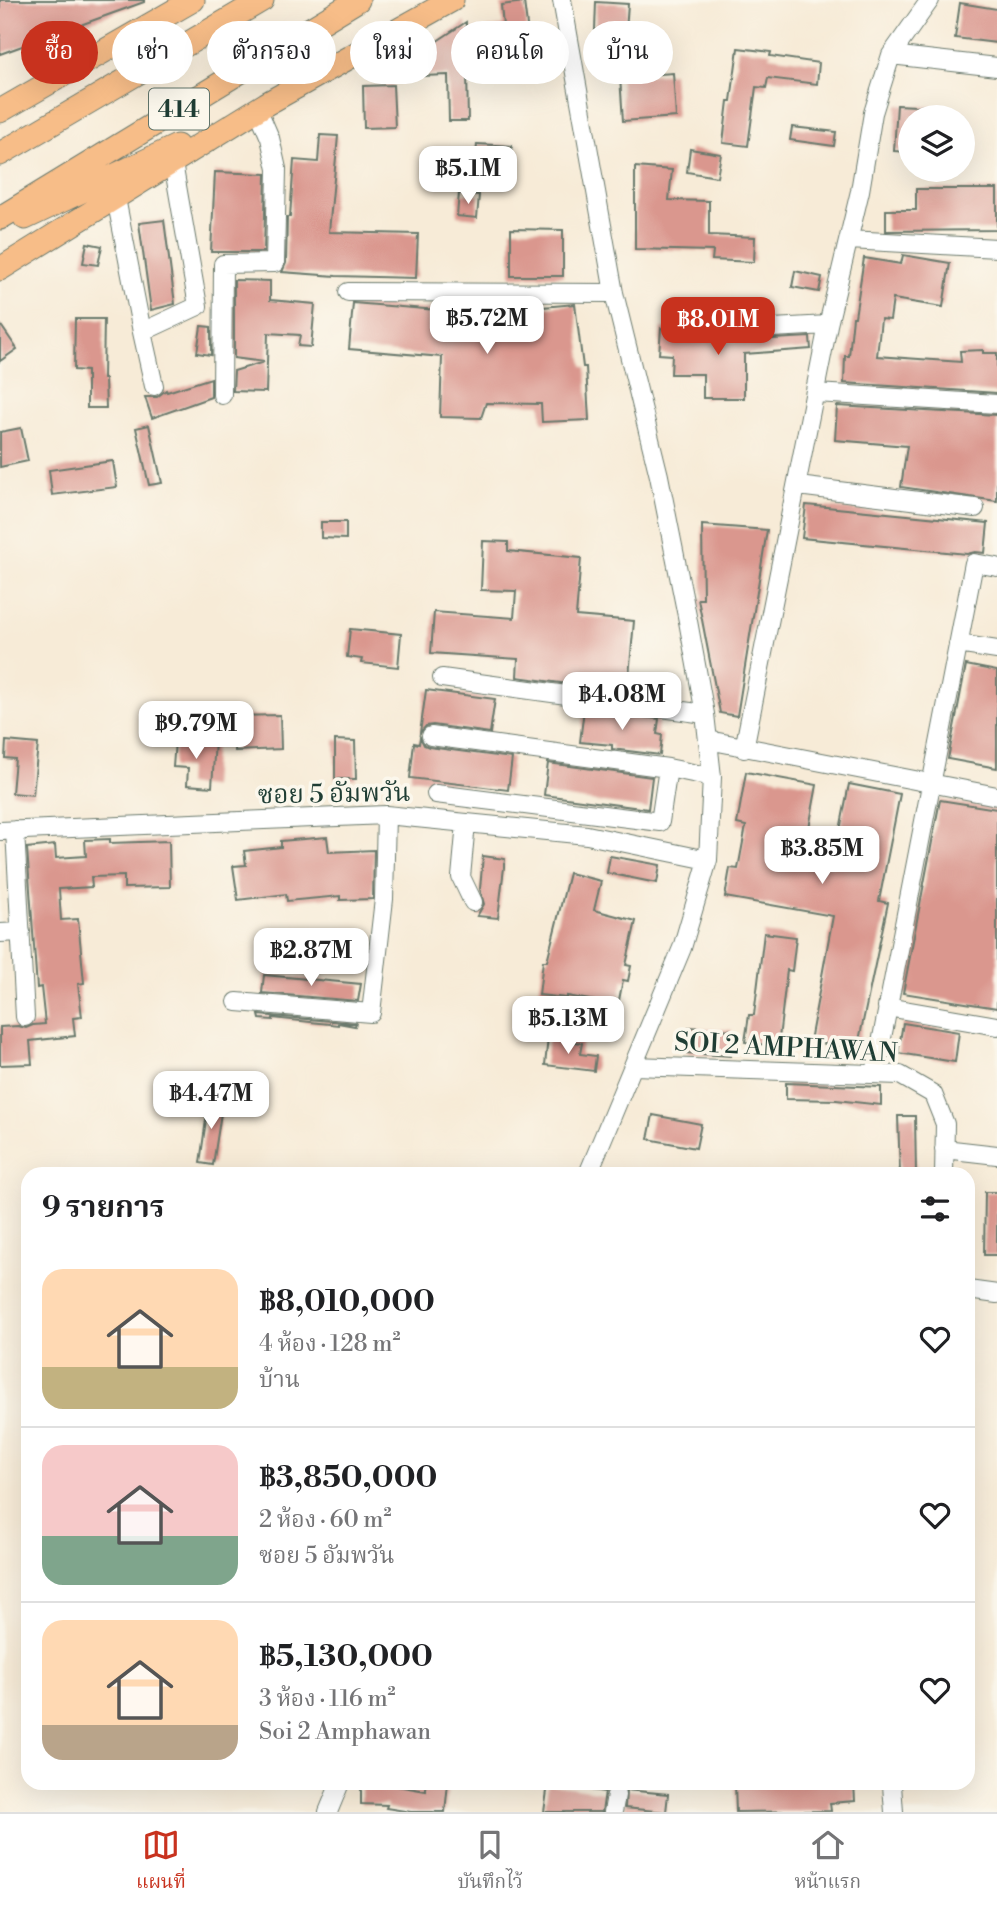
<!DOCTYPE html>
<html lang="th">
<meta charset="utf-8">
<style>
:root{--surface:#fff;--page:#f6f6f6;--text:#202124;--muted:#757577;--line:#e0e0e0;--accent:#c8321e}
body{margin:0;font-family:"Libre Bodoni","Noto Serif Thai",serif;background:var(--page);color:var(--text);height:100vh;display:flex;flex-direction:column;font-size:26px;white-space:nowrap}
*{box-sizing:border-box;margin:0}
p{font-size:23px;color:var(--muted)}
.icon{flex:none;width:38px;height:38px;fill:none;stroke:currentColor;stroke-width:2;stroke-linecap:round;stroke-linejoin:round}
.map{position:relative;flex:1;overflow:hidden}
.panel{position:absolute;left:21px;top:1167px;width:954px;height:623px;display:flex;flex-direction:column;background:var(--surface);border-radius:21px;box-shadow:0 7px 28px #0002}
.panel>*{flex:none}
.top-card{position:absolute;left:21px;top:21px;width:956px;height:63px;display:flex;gap:14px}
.buttons{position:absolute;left:898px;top:105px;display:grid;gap:14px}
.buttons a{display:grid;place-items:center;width:77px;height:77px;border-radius:50%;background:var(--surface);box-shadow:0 7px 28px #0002;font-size:35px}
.price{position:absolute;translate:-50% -60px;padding:0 16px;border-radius:14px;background:#fff;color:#222;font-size:23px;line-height:46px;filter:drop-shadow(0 2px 4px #0008)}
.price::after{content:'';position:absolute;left:50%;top:42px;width:21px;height:16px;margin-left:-10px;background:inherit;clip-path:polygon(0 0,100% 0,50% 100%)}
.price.on{background:var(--accent);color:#fff}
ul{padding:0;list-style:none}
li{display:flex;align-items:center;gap:21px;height:175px;padding:0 21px}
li+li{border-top:2px solid var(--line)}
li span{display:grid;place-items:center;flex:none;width:196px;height:140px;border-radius:21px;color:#555}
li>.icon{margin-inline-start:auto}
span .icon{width:84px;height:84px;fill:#fffc;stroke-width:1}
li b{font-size:30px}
h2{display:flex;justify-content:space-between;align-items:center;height:84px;padding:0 21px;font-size:30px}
.pill{padding:0 24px;border-radius:32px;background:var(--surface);box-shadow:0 7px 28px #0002;font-size:24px;line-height:63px}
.pill.on{background:var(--accent);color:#fff}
.menu{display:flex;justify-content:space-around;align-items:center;height:98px;border-top:2px solid var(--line);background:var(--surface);font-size:19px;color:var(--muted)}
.menu a{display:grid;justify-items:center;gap:4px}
.menu .on{color:var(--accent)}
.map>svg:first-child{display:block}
.building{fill:#da978e}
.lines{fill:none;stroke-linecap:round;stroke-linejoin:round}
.minor-casing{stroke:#6b7a6d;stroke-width:20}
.major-casing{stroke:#6b7a6d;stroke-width:25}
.minor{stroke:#fff;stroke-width:18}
.major{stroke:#f7bd88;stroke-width:23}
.labels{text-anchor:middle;stroke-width:7;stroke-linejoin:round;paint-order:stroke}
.shield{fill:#fbf7ec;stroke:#61756b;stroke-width:2}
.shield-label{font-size:24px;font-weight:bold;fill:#1f3d34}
.street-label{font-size:26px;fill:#1f3d34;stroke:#fbf7ec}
</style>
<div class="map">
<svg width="997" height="1812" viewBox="0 0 997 1812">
<rect width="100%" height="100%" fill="#fbf7ec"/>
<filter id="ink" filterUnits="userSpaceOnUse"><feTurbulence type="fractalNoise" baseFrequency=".0143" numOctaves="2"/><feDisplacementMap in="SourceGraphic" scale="14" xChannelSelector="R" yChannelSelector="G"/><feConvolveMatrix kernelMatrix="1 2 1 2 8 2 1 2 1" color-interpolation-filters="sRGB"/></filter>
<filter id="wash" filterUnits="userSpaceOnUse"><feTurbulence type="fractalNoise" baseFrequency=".00686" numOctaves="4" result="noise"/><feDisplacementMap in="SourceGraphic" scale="28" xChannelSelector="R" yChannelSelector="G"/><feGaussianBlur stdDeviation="1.57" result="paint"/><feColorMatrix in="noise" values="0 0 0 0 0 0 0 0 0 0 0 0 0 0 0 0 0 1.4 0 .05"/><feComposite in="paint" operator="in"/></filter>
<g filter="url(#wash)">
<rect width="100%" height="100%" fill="#f7ebd7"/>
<g id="blocks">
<!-- building -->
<path class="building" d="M0,0H144V2L0,54Z
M524,2L533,72L512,75L511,65L467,71L468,121H449L448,75L422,76V51L466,22V31L503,26L501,5Z
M596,2L628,4L626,31L595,30Z
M960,3L997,9V43L955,38Z
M738,48L771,52L770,56L819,63L817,84L768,78L766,88L756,87L748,146L723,143L728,101H731Z
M673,73L676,117L623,121L620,77Z
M393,85L395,127L364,128L363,86Z
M897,105L935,107V117H910V152L894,151Z
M792,127L836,132L834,146L790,140Z
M320,135L338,136L329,232L418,234L416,278L336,276L282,272L286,263L287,217H290L294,160L318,162Z
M477,144L512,146L510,173L475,170Z
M690,149L721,154L717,177L687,172Z
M635,167L672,170L669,200L709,201V235L755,237L754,262L712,260L713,251L635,249Z
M215,172L266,174L264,252H211Z
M916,189H997V230L886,231V210H916Z
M459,193L479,195L477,218L457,216Z
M164,220L175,304L151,310L139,223Z
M511,229L563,230V276H511Z
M87,243L102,246L98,265L83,263Z
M903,255L950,263L943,307L893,299L890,320L881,319L877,356L961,362L960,351L983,350V353H997V393L844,383L845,356H849L853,317H855L864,258L901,264Z
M795,271L822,277L819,292L792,287Z
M234,280L270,281V300L315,304L311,347L298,346L300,335L268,333L266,392L233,391L234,371L264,362L234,358Z
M353,303L533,318L532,308L575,304L583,367H586L589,420L542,422L541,404L486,403L481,418L440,417L442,357L349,349Z
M75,319H104L103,379H105L106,408H87V371L74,370Z
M671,321L697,324L696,337L706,336L716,342L810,337L811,349L744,354V398H703V374H671L672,355L659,354L661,328L671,329Z
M0,324L17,349L0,361Z
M201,326L211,327V355L197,353Z
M211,378V397L152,418L145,397H157L166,390L167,392Z
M837,406L997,415V501L901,487L907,446L835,440Z
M149,425L162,483L149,485L136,428Z
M21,428L28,461L0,467V432Z
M113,461L117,487L52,495L49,470Z
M806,505L988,523L985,553L975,552L967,554L802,538Z
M321,522H346V539L321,538Z
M702,525L767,530L737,716L720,713L698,599H703Z
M483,541L508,542V551L581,558L576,616L634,621L629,676L641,677L640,694L517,677L518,659L431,653L434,612L514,618L516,591L481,590Z
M350,629L401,634L398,667L361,663L362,659L347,657Z
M966,665L997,671V768L948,759Z
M426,690L495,699L490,733L433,725L426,726L420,733Z
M584,709L659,719L657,734L662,735L660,755L612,749V745L580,742Z
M280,715L281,749L235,751L234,716Z
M420,737L424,745L429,747L512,758L508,790L410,778L414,743L419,744Z
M189,739L215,741L212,787L187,785L188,768L173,767L175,741L189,742Z
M335,740L355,741L356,779H335Z
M6,741L38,744L33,795L12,793L15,759L5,758Z
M548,763L652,777L648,809L544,795Z
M746,772L817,785L803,860L833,866L849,784L900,794L879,901L888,903L857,1050L810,1041L833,916L725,897L730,868L738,869L746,826L737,824Z
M940,800L997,809V1008L903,993Z
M327,837L329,852L374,850L373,899L340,900V896L287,901L286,894L238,900L233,866L246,865L244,851L281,847V841Z
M110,839V843L169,841L170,887L124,888V876L91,877L92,887L59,889L61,920L78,919L84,983L78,984L82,1017L73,1018L75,1036L30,1041L32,1064L0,1065V1027L18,1026L26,1028L33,1025L45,1024L41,987L37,988L27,848L55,845L56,858L86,856L85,840Z
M483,856L505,859L498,918L477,916L484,904L480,889Z
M610,856L660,865L657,883L607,873Z
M569,873L601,881L594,910L636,921L626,965L631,966L628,981L623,980L618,1005L567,996V998L539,995L543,961H547Z
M764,933L796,937L792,971L787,970L778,1047L745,1042L749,1015H754Z
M264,975L361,984L358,1001L262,993Z
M259,1015L356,1023L355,1026L338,1023V1025L273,1018V1020L260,1019Z
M903,1023L959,1032L955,1062L898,1053Z
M689,1027L732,1030L731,1056L687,1053Z
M548,1038L582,1043L580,1054L596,1056L594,1071L545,1065Z
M786,1083L881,1087V1105L836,1100L786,1099Z
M209,1098L223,1100L213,1165L200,1163Z
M653,1115L701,1124L696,1148L648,1139Z
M898,1116H915L916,1174H900Z
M985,1192H997V1255H984Z
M361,1783H380L426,1791V1783H448L445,1812H411L386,1808L387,1805L361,1804Z
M735,1783H854L855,1801L830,1803L831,1811L736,1812Z
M548,1784L605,1792L602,1812H544Z
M626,1790L668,1794L666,1812L625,1808Z"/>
</g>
</g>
<g filter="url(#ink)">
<use href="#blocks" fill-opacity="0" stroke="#6b7a6d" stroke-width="2"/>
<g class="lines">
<defs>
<path id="minor" d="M562,0L614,293L659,476L688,621L705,714L712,777L708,860L682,948L588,1174
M891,55L997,67
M116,198L142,332L198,306L173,163
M849,240L997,248
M348,292L614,293
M716,331L828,325
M142,332L154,386
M816,393L997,404
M222,395L223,264L275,263L277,169L270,138L258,110
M798,486L975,508
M958,644L997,650
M442,678L705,714
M431,736L668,768L712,777
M708,740L997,796
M744,749L828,325L860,191L873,113L891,55L930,0
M436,794L660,822L668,768
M466,823L461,877L473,902
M15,830L25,1017
M0,831L386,815L587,835L708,860
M0,933L21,932
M237,1002L371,1013L384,899L386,815
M887,1007L997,1026
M634,1066L900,1075L933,1094L945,1124L944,1174
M875,1074L974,563L997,567
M944,1149L997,1155
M968,1290L997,1294
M890,1783L892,1785L894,1812
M328,1812L340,1783
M613,1812L616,1795"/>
<path id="major" d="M0,111L193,0
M0,154L262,0
M0,218L358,0
M25,218L177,146
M0,269L266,104L452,0"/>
</defs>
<!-- minor casing -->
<use href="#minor" class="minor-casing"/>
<!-- major casing -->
<use href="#major" class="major-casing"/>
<!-- minor -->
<use href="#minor" class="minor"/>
<!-- major -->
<use href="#major" class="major"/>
</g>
</g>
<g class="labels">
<!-- shield labels -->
<rect class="shield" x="149" y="88.5" width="60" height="41" rx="5"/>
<g class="shield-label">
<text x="179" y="117">414</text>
</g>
<!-- street labels -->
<g class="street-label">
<text transform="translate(334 793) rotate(-1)" y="9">ซอย 5 อัมพวัน</text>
<text transform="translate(786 1047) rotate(3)" y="9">SOI 2 AMPHAWAN</text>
</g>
</g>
</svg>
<div class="buttons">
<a><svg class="icon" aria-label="layers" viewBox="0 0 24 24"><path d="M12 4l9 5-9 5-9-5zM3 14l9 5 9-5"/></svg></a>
</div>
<b class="price" style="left:468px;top:206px">฿5.1M</b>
<b class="price" style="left:487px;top:356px">฿5.72M</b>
<b class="price on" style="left:718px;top:357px">฿8.01M</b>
<b class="price" style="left:622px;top:732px">฿4.08M</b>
<b class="price" style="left:196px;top:761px">฿9.79M</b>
<b class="price" style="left:822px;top:886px">฿3.85M</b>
<b class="price" style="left:311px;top:988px">฿2.87M</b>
<b class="price" style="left:568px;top:1056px">฿5.13M</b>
<b class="price" style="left:211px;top:1131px">฿4.47M</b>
<div class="top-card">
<a class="pill on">ซื้อ</a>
<a class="pill">เช่า</a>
<a class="pill">ตัวกรอง</a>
<a class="pill">ใหม่</a>
<a class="pill">คอนโด</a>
<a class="pill">บ้าน</a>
</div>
<section class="panel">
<h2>9 รายการ<svg class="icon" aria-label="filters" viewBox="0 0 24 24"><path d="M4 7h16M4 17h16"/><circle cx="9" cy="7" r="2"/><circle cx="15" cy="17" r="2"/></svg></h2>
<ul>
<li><span style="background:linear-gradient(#ffd9b3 70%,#c2b280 0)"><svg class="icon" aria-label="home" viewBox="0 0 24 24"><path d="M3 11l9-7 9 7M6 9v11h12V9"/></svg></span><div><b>฿8,010,000</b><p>4 ห้อง · 128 m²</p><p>บ้าน</p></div><svg class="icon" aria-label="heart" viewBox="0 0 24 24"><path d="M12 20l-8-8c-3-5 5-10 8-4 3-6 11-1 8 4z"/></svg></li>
<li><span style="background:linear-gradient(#f6c9c9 65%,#7fa58c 0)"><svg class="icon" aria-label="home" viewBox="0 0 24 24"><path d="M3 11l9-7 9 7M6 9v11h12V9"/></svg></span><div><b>฿3,850,000</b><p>2 ห้อง · 60 m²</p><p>ซอย 5 อัมพวัน</p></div><svg class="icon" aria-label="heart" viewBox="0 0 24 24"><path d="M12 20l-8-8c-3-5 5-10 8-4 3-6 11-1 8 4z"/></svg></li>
<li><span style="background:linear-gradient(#ffd9b3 75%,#b9a48a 0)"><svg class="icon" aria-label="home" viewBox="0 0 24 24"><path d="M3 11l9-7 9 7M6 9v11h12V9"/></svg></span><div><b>฿5,130,000</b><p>3 ห้อง · 116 m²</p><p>Soi 2 Amphawan</p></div><svg class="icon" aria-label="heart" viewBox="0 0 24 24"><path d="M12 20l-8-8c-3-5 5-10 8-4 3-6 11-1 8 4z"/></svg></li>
</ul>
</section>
</div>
<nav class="menu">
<a class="on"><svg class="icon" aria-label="map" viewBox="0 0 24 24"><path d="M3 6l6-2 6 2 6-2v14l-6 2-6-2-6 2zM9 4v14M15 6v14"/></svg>แผนที่</a>
<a><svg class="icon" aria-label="saved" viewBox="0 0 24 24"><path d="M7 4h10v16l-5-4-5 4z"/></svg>บันทึกไว้</a>
<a><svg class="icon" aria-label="home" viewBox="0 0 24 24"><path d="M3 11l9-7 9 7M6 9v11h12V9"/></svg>หน้าแรก</a>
</nav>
